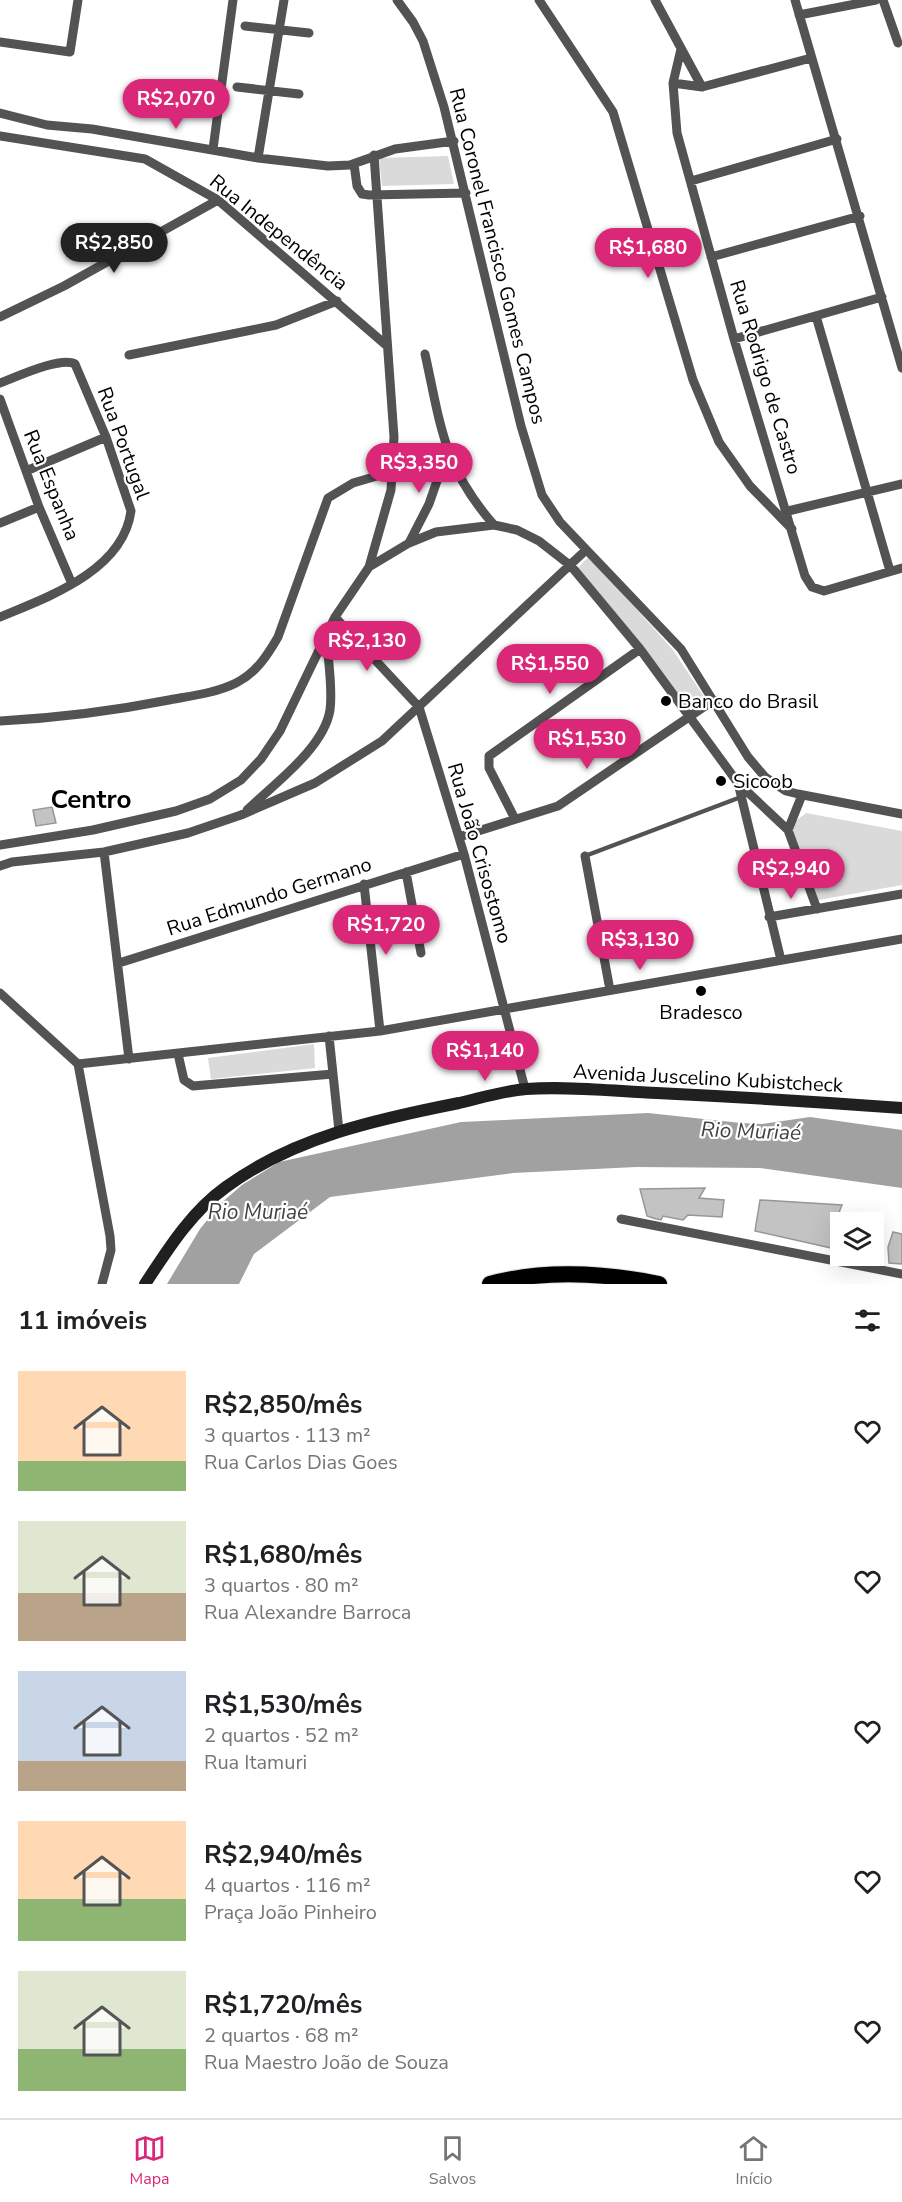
<!DOCTYPE html>
<html lang="pt">
<meta charset="utf-8">
<style>
:root{--surface:#fff;--page:#f2f2f2;--text:#202124;--muted:#757577;--line:#e0e0e0;--accent:#db2777}
body{margin:0;font-family:"Nunito Sans",sans-serif;background:var(--page);color:var(--text);height:100vh;display:flex;flex-direction:column;font-size:22px;white-space:nowrap}
*{box-sizing:border-box;margin:0}
p{font-size:20px;color:var(--muted)}
.icon{flex:none;width:33px;height:33px;fill:none;stroke:currentColor;stroke-width:2;stroke-linecap:round;stroke-linejoin:round}
.map{position:relative;height:1284px;overflow:hidden}
.side{display:flex;flex-direction:column;background:var(--surface);flex:1}
.side>*{flex:none}
.buttons{position:absolute;left:830px;top:1212px;display:grid;gap:12px}
.buttons a{display:grid;place-items:center;width:54px;height:54px;border-radius:0px;background:var(--surface);box-shadow:0 6px 24px #0002;font-size:30px}
.price{position:absolute;translate:-50% -51px;padding:0 14px;border-radius:21px;background:var(--accent);color:#fff;font-size:20px;line-height:39px;filter:drop-shadow(0 2px 3px #0008)}
.price::after{content:'';position:absolute;left:50%;top:36px;width:18px;height:14px;margin-left:-9px;background:inherit;clip-path:polygon(0 0,100% 0,50% 100%)}
.price.selected{background:#222;color:#fff}
ul{padding:0;list-style:none}
li{display:flex;align-items:center;gap:18px;height:150px;padding:0 18px}
li span{display:grid;place-items:center;flex:none;width:168px;height:120px;border-radius:0px;color:#555}
li>.icon{margin-inline-start:auto}
span .icon{width:72px;height:72px;fill:#fffc;stroke-width:1}
li b{font-size:26px}
h2{display:flex;justify-content:space-between;align-items:center;height:72px;padding:0 18px;font-size:26px}
.menu{display:flex;justify-content:space-around;align-items:center;height:84px;border-top:2px solid var(--line);background:var(--surface);font-size:16px;color:var(--muted)}
.menu a{display:grid;justify-items:center;gap:3px}
.menu .selected{color:var(--accent)}
.map>svg:first-child{display:block}
.green{fill:#dadada}
.water{fill:#a1a1a1}
.building{fill:#c3c3c3;stroke:#979797;stroke-width:1.5}
.lines{fill:none;stroke-linecap:round;stroke-linejoin:round}
.highway-casing{stroke:#dbdbdb;stroke-width:18}
.lane{stroke:#535353;stroke-width:4.5}
.street{stroke:#535353;stroke-width:9}
.secondary{stroke:#202020;stroke-width:12}
.highway{stroke:#000;stroke-width:16}
.poi-dot{fill:#000;stroke:#fff;stroke-width:2}
.labels{text-anchor:middle;stroke-width:4.5;stroke-linejoin:round;paint-order:stroke}
.street-label{font-size:20px;fill:#000;stroke:#fff}
.poi-label{font-size:20px;fill:#000;stroke:#fff;text-anchor:start}
.water-label{font-size:21px;font-style:italic;fill:#424242;stroke:#fff}
.district-label{font-size:26px;font-weight:bold;fill:#000;stroke:#fff}
</style>
<div class="map">
<svg width="902" height="1284" viewBox="0 0 902 1284">
<rect width="100%" height="100%" fill="#fff"/>
<!-- green -->
<path class="green" d="M448,156L454,184L382,186L379,158Z
M589,556L673,650L705,698L688,707L640,642L577,569Z
M806,813L902,831V885L813,901L793,835V823Z
M314,1044L315,1068L211,1079L208,1058Z"/>
<!-- water -->
<path class="water" d="M648,1113L741,1123L762,1124L810,1117L902,1130V1188L760,1168L636,1167L513,1173L330,1197L254,1254L239,1284H167L200,1229L220,1204L242,1185L279,1162L461,1122Z"/>
<!-- building -->
<path class="building" d="M52,807L56,823L36,826L33,810Z
M705,1188L699,1198L724,1200L722,1217L688,1215L683,1220L663,1216L661,1220L653,1218L647,1216L640,1189Z
M760,1200L842,1205L838,1215L854,1222H840V1250L755,1231Z
M893,1232L902,1234V1264L889,1263L888,1247Z"/>
<g class="lines">
<defs>
<path id="highway" d="M490,1284C545,1269 605,1273 659,1284"/>
</defs>
<!-- highway casing -->
<use href="#highway" class="highway-casing"/>
<!-- lane -->
<path class="lane" d="M585,856L741,797"/>
<!-- street -->
<path class="street" d="M397,0L413,22L423,41L444,107L521,426L542,495L560,522L681,649L748,757L765,777L786,791L798,794L902,814
M539,0L613,112L693,380L719,442L750,486L792,529
M655,0L702,87
M795,0L902,368
M883,0L898,43
M799,15L876,0
M245,26L309,33
M0,42L70,52L78,0
M681,49L673,83L677,133L734,339L805,576L812,587L824,591L902,568
M673,83L702,87L811,58
M237,87L299,94
M0,113L47,125L92,129L258,158L328,166L350,165L395,149L454,141
M0,136L145,159L218,200L386,345
M213,149L233,0
M258,158L284,0
M354,164L357,186L362,194L369,195L466,193
M691,181L837,139
M711,257L860,216
M816,316L890,571
M0,317L64,286L218,200
M734,339L882,297
M425,354C441,426 443,467 494,525
M129,355L276,325L337,301
M0,383C16,377 61,356 75,364L106,437L131,511C123,571 48,597 0,617
M0,399L39,507L72,584
M26,471L106,437
M788,511L902,484
M0,523L39,507
M409,543L429,504L447,452
M369,567L409,543L436,532L494,525L517,530L539,541L571,566L640,649L738,783L781,960
M335,617L419,707L464,854L525,1089
M0,721C57,718 113,711 169,700C190,696 216,693 236,683C256,673 267,656 278,637L328,498L353,483L394,471
M738,783L788,830L817,909
M247,810C274,784 324,748 330,710C333,688 328,662 327,640
M515,819L489,768V756L640,649
M788,830L802,795
M459,837L558,806L714,700
M0,845L93,830L176,811L210,799L241,780L261,759L280,731L335,617L369,567L391,490L394,437L374,155
M104,852L129,1059
M585,856L610,990
M0,866L12,862L104,852L188,833L241,815L315,783L382,741L586,550
M406,872L421,953
M364,884L380,1031
M769,917L902,894
M119,963L464,854
M0,993L78,1064
M329,1036L339,1131
M178,1054L184,1080L193,1086L333,1074
M78,1064L380,1031L902,939
M78,1064L110,1236L111,1250L102,1284
M621,1219L902,1274"/>
<!-- secondary -->
<path class="secondary" d="M145,1284C168,1249 191,1212 226,1187C294,1137 378,1119 459,1103C481,1098 503,1091 526,1089C569,1086 614,1091 657,1093C739,1097 820,1102 902,1108"/>
<!-- highway -->
<use href="#highway" class="highway"/>
</g>
<!-- markers -->
<g class="poi-dot">
<circle cx="666" cy="701" r="6"/>
<circle cx="721" cy="781" r="6"/>
<circle cx="701" cy="991" r="6"/>
</g>
<g class="labels">
<!-- street labels -->
<g class="street-label">
<text transform="translate(279 232) rotate(39)" y="7">Rua Independência</text>
<text transform="translate(498 256) rotate(76)" y="7">Rua Coronel Francisco Gomes Campos</text>
<text transform="translate(766 377) rotate(73)" y="7">Rua Rodrigo de Castro</text>
<text transform="translate(124 443) rotate(70)" y="7">Rua Portugal</text>
<text transform="translate(52 485) rotate(68)" y="7">Rua Espanha</text>
<text transform="translate(480 853) rotate(74)" y="7">Rua João Crisostomo</text>
<text transform="translate(269 896) rotate(-18)" y="7">Rua Edmundo Germano</text>
<text transform="translate(708 1078) rotate(3)" y="7">Avenida Juscelino Kubistcheck</text>
</g>
<!-- poi labels -->
<g class="poi-label">
<text x="678" y="708">Banco do Brasil</text>
<text x="733" y="788">Sicoob</text>
<text x="701" y="1019" text-anchor="middle">Bradesco</text>
</g>
<!-- water labels -->
<g class="water-label">
<text transform="translate(751 1131) rotate(2)" y="7">Rio Muriaé</text>
<text x="258" y="1219">Rio Muriaé</text>
</g>
<!-- district labels -->
<g class="district-label">
<text x="91" y="808">Centro</text>
</g>
</g>
</svg>
<div class="buttons">
<a><svg class="icon" aria-label="layers" viewBox="0 0 24 24"><path d="M12 4l9 5-9 5-9-5zM3 14l9 5 9-5"/></svg></a>
</div>
<b class="price" style="left:176px;top:130px">R$2,070</b>
<b class="price selected" style="left:114px;top:274px">R$2,850</b>
<b class="price" style="left:648px;top:279px">R$1,680</b>
<b class="price" style="left:419px;top:494px">R$3,350</b>
<b class="price" style="left:367px;top:672px">R$2,130</b>
<b class="price" style="left:550px;top:695px">R$1,550</b>
<b class="price" style="left:587px;top:770px">R$1,530</b>
<b class="price" style="left:791px;top:900px">R$2,940</b>
<b class="price" style="left:386px;top:956px">R$1,720</b>
<b class="price" style="left:640px;top:971px">R$3,130</b>
<b class="price" style="left:485px;top:1082px">R$1,140</b>
</div>
<section class="side">
<h2>11 imóveis<svg class="icon" aria-label="filters" viewBox="0 0 24 24"><path d="M4 7h16M4 17h16"/><circle cx="9" cy="7" r="2"/><circle cx="15" cy="17" r="2"/></svg></h2>
<ul>
<li><span style="background:linear-gradient(#ffd9b3 75%,#8fb573 0)"><svg class="icon" aria-label="home" viewBox="0 0 24 24"><path d="M3 11l9-7 9 7M6 9v11h12V9"/></svg></span><div><b>R$2,850/mês</b><p>3 quartos · 113 m²</p><p>Rua Carlos Dias Goes</p></div><svg class="icon" aria-label="heart" viewBox="0 0 24 24"><path d="M12 20l-8-8c-3-5 5-10 8-4 3-6 11-1 8 4z"/></svg></li>
<li><span style="background:linear-gradient(#dfe7d0 60%,#b9a48a 0)"><svg class="icon" aria-label="home" viewBox="0 0 24 24"><path d="M3 11l9-7 9 7M6 9v11h12V9"/></svg></span><div><b>R$1,680/mês</b><p>3 quartos · 80 m²</p><p>Rua Alexandre Barroca</p></div><svg class="icon" aria-label="heart" viewBox="0 0 24 24"><path d="M12 20l-8-8c-3-5 5-10 8-4 3-6 11-1 8 4z"/></svg></li>
<li><span style="background:linear-gradient(#c9d6e8 75%,#b9a48a 0)"><svg class="icon" aria-label="home" viewBox="0 0 24 24"><path d="M3 11l9-7 9 7M6 9v11h12V9"/></svg></span><div><b>R$1,530/mês</b><p>2 quartos · 52 m²</p><p>Rua Itamuri</p></div><svg class="icon" aria-label="heart" viewBox="0 0 24 24"><path d="M12 20l-8-8c-3-5 5-10 8-4 3-6 11-1 8 4z"/></svg></li>
<li><span style="background:linear-gradient(#ffd9b3 65%,#8fb573 0)"><svg class="icon" aria-label="home" viewBox="0 0 24 24"><path d="M3 11l9-7 9 7M6 9v11h12V9"/></svg></span><div><b>R$2,940/mês</b><p>4 quartos · 116 m²</p><p>Praça João Pinheiro</p></div><svg class="icon" aria-label="heart" viewBox="0 0 24 24"><path d="M12 20l-8-8c-3-5 5-10 8-4 3-6 11-1 8 4z"/></svg></li>
<li><span style="background:linear-gradient(#dfe7d0 65%,#8fb573 0)"><svg class="icon" aria-label="home" viewBox="0 0 24 24"><path d="M3 11l9-7 9 7M6 9v11h12V9"/></svg></span><div><b>R$1,720/mês</b><p>2 quartos · 68 m²</p><p>Rua Maestro João de Souza</p></div><svg class="icon" aria-label="heart" viewBox="0 0 24 24"><path d="M12 20l-8-8c-3-5 5-10 8-4 3-6 11-1 8 4z"/></svg></li>
</ul>
</section>
<nav class="menu">
<a class="selected"><svg class="icon" aria-label="map" viewBox="0 0 24 24"><path d="M3 6l6-2 6 2 6-2v14l-6 2-6-2-6 2zM9 4v14M15 6v14"/></svg>Mapa</a>
<a><svg class="icon" aria-label="saved" viewBox="0 0 24 24"><path d="M7 4h10v16l-5-4-5 4z"/></svg>Salvos</a>
<a><svg class="icon" aria-label="home" viewBox="0 0 24 24"><path d="M3 11l9-7 9 7M6 9v11h12V9"/></svg>Início</a>
</nav>
